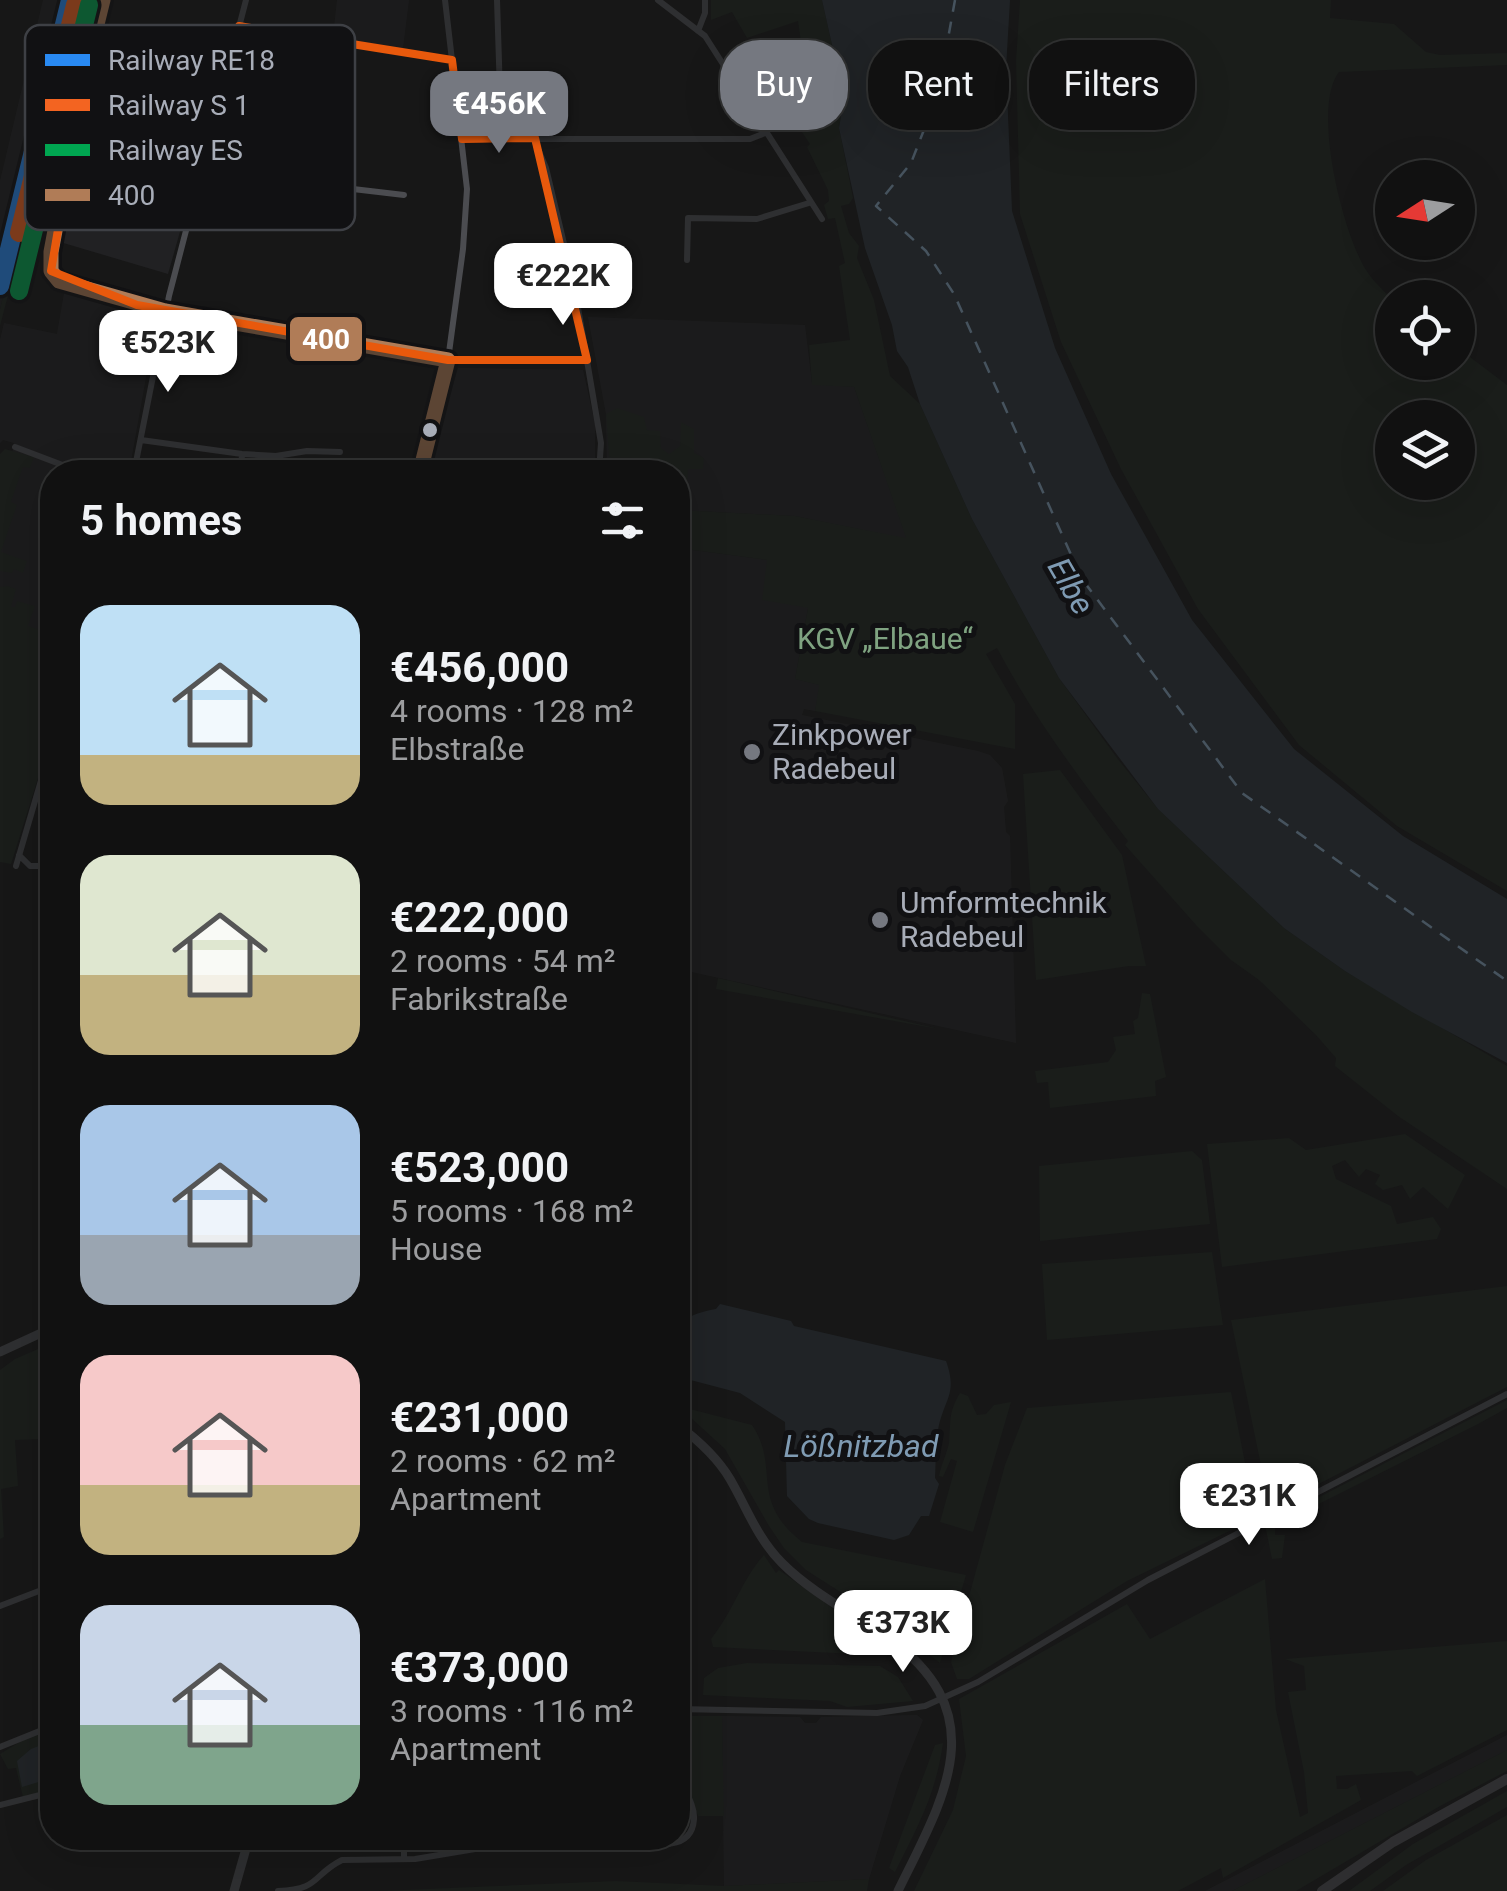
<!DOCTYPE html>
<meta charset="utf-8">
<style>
:root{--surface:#111;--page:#1a1a1a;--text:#f1f3f6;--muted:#9c9d9f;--line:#303131;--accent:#757880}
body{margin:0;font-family:Roboto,sans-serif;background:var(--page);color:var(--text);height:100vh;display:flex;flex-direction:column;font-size:38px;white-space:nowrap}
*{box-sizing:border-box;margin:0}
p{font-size:32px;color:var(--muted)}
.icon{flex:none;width:55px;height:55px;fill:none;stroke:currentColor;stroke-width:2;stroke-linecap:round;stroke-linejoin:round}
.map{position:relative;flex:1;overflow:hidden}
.details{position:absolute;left:40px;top:460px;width:650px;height:1390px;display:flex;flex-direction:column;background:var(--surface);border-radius:40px;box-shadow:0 10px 40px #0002,0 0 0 2px var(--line)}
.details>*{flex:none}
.banner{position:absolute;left:720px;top:40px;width:635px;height:90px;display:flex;gap:20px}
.needle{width:65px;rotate:258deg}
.fabs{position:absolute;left:1375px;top:160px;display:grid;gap:20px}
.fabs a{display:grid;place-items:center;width:100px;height:100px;border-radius:50%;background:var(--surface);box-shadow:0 10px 40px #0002,0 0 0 2px var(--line);font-size:50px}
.price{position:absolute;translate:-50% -85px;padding:0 22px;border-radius:20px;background:#fff;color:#222;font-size:32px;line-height:65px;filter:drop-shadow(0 2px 5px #0008)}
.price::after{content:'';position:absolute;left:50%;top:60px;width:30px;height:22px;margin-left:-15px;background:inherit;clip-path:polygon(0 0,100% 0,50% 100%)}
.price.active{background:var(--accent);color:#fff}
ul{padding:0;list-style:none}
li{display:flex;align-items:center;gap:30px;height:250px;padding:0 40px}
li span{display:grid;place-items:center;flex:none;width:280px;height:200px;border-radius:30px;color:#555}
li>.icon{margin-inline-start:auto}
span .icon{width:120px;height:120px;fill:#fffc;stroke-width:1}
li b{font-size:42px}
h2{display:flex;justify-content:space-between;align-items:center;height:120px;padding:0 40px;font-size:42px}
.tag{padding:0 35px;border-radius:40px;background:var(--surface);box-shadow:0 10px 40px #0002,0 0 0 2px var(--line);font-size:35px;line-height:90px}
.tag.active{background:var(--accent);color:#fff}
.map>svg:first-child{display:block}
.built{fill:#212123}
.green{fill:#1d241e;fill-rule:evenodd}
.water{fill:#2a3239}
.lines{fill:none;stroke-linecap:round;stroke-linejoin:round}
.ferry{stroke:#7f9bb3;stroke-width:2.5;stroke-dasharray:12 10;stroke-linecap:butt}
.minor{stroke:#4b4c50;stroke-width:6}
.tertiary{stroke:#4b4c50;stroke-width:9}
.secondary{stroke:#4a4a4e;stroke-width:10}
.bus-1-casing{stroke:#111113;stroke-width:22}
.bus-1{stroke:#b07c57;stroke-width:15}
.rail-1-casing{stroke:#111113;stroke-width:25}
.rail-2-casing{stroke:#111113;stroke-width:25}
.rail-3-casing{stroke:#111113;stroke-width:25}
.rail-1{stroke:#298af2;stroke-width:18}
.rail-2{stroke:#f36421;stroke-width:18}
.rail-3{stroke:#00a651;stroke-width:18}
.marked{fill:none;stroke:#e8590c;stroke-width:8;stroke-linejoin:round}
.bus-dot{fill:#a8adb8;stroke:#111113;stroke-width:4}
.poi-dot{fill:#757880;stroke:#111113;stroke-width:4}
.labels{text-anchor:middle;stroke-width:10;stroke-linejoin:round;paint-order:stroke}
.park-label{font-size:30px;fill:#7fa381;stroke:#111113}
.poi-label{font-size:30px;fill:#a8adb8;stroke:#111113;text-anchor:start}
.water-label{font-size:32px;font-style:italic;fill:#7f9bb3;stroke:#111113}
.key{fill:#111113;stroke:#3e4045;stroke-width:2.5}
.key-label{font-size:28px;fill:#a8adb8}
.line-badge{stroke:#111113;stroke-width:4}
.badge-label{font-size:28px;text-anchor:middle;font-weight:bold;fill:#fff}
</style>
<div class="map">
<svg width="1507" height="1891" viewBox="0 0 1507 1891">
<rect width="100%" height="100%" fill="#171717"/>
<!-- built -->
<path class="built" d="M43,0H74L0,309V181Z
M337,0H409L403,48L333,37Z
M103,176L158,185L156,200L187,207L168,274L60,242L68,192L99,198Z
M65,288L157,316L129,472H52V645L0,626V519L14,443L3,440L0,443V340L4,323L57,334Z
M588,317L805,325L812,384L854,387L907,539L795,516L678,510V472H607L606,414Z
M458,368L583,370L595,424V472H427Z
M678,548L767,560L808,608L795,679L820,685L815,711L804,709L802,715L978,751L990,755L1002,768L1008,801L1004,807L1006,832L1010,836L1016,1043L678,969Z
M917,1715L923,1720L900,1776L869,1879L724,1886L722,1716L800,1717L805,1723H816L821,1717Z
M1507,1735V1750L1232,1891H1205Z"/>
<!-- green -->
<path class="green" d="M74,0H85L0,326V309Z
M711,0H822L844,98L839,128L853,198L849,204L841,206L849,233L859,246L857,258L874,300L890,376L920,404L972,519L1059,678L1117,758L1158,809L1284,928L1345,971L1507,1066V1189L1398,1116L1335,1066L1336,1058L1316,1035L1259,980L1231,960L1196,925L1125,845L1128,841C1080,779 1034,718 997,648L986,654L1015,704V749L815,711L819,685L795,679L808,608L762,600L767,560L678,548V510L795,516L906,538L854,387L812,385L809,345L850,340L839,266L845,263L835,218L828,219L824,205L829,201L828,190L807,147L810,144L798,126L794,128L770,108L766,100L806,77L798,21L747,38L732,12L711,20Z
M1020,0H1331L1330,18L1394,24L1426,52L1440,55L1507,53V65L1339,72C1311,107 1343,234 1366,270C1373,281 1383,290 1392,299V362H1458V348L1507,385V891L1397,826L1299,745L1198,609L1121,469L1061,342L1020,214L1016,61ZM1392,418H1458V482H1392Z
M617,408L644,417L647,430L660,431L661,448L669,454L680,446L681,422L694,429V453L704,458L703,469H688L687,485L678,483V472H662L661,466L627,472L609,456L606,414Z
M5,449L34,457L30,468L23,467L11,502L17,505L1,552L27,561L23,573L14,569L12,573L0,571V454Z
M8,586L16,589L11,607H15L17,601L35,606L28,626L52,634V734L11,864L0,862V587Z
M1060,770L1122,855L1146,966H1129L1036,980L1023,774Z
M718,978L939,1029L716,989Z
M1142,993L1150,994L1166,1077L1155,1081L1156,1096L1050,1108L1048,1082L1037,1083L1035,1071L1108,1062L1116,1050L1113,1037L1135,1034L1133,1021L1138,1018Z
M1405,1134L1465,1175L1448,1209L1423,1187L1410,1199L1402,1185L1383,1190L1375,1184L1380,1175L1366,1169L1359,1177L1345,1160L1332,1166L1336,1179L1391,1206L1397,1224L1433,1217L1441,1229L1437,1239L1222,1267L1207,1144L1289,1138L1306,1150Z
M1192,1151L1202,1160L1210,1224L1040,1241L1039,1166Z
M1212,1252L1223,1325L1047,1340L1042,1264Z
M1507,1286V1387L1270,1509L1231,1320Z
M52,1343V1464L42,1463L41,1439L15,1440L18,1486L1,1489L4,1537L0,1539V1370L15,1359Z
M1231,1392L1256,1518L1127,1581L969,1679H957L951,1662L1005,1465L1027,1408Z
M960,1393L968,1396L977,1415L986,1414L994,1405L1011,1402L973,1532L940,1522L957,1461L951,1459L943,1477L939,1476C941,1465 947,1453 949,1443C951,1421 948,1413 960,1393Z
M1507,1400V1408L1478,1424L1275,1526V1535H1285L1282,1558L1272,1559L1265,1525Z
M678,1406L752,1425C781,1468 748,1499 802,1542L966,1575L940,1663L889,1623L806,1570L784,1548L769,1526L725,1449Z
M764,1555L776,1573L779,1570L879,1641L877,1655L713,1647L711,1639C733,1612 742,1579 764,1555Z
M1265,1579L1276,1710L1300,1817L1308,1813L1304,1772L1288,1692L1306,1690L1304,1666L1285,1659L1507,1641V1730L1417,1776L1412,1771L1336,1776L1337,1789H1347L1356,1784L1361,1800L1223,1878L1221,1868L1178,1891H914L953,1810L966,1756L959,1699L1127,1604L1150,1639Z
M747,1663L880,1666L898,1677L913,1701L847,1707L830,1701L703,1695L704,1678L718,1668Z
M683,1716H722L724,1816H698L681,1774Z
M52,1730V1789L23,1797L16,1768L8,1769L0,1754L28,1737Z
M943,1743C936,1794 918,1826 895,1872L889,1868L935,1745Z
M1507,1750V1771L1440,1806L1296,1891H1232Z
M1507,1791V1807L1406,1865L1370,1891H1349L1413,1844Z
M1507,1815V1891H1383L1426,1860Z
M869,1879L867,1891H379L616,1881L724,1886Z"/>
<!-- water -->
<path class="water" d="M822,0H1010L1006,68L1012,211L1055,348L1111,474L1192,620L1294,749L1403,836L1507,899V1063L1412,1012L1345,971L1284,928L1158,809L1059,678L972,519L920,404L908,367L897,351L892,325L865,248L839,128L844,98Z
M720,1304L791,1321L794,1326L946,1361C958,1395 944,1398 938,1430C935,1443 936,1463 935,1478L939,1484L929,1516H921L909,1535L894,1540L818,1523L809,1519L787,1496L785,1422L740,1393L683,1378C675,1335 667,1318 716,1309Z
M52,1741V1771L45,1774V1780L22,1787L17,1761L31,1749Z"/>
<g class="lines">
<!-- ferry -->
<path class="ferry" d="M955,0L938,94L911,163L876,206L926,251L954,294L1082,579L1242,793L1507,981"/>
<!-- minor -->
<path class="minor" d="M445,0L467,189L463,249L448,360H587
M658,0L705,36L822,219
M239,26L452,60
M698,31L705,13V0
M83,81L218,105
M500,93L517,99L546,168L575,290L601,443L599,472
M485,138L500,93L497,0
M462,139H750L765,133
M203,164L319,185L404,195
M687,260L688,218L757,219L809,203
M141,440L242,454L276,456L307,451L340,452
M15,447L81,472
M134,472L169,296L246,0
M241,472L242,454
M19,855L30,866H52
M16,866L52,743
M0,1606L52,1586
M678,1709L877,1713L925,1706L978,1682L1148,1580L1507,1394
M678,1734L679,1709
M0,1747L52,1726
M0,1805L52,1792
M635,1838C654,1846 692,1851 694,1819C695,1804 682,1787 678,1773
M404,1859V1838
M278,1891C320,1890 312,1875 342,1860L415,1859L535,1839L579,1848L606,1847L632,1838"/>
<!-- tertiary -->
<path class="tertiary" d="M103,0L83,81L51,252V271L59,281L137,305L448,360L420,472
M0,1352L52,1328
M678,1425C698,1440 717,1457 730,1479C747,1508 757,1538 782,1563C812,1593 852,1613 887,1637C996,1714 944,1797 898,1891
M234,1891L249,1838"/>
<!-- secondary -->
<path class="secondary" d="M1322,1891L1393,1842L1507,1779"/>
<defs>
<path id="bus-1" d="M59,281L165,311L448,360
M59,281L51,271V252L83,81L103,0
M420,472L448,360"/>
</defs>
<!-- bus-1 casing -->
<use href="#bus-1" class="bus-1-casing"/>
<!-- bus-1 -->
<use href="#bus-1" class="bus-1"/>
<defs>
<path id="rail-1" d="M0,286L70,0"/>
<path id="rail-2" d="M19,233L75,5"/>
<path id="rail-3" d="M19,291L89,5"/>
</defs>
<!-- rail-1 casing -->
<use href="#rail-1" class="rail-1-casing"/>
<!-- rail-2 casing -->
<use href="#rail-2" class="rail-2-casing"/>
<!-- rail-3 casing -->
<use href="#rail-3" class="rail-3-casing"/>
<!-- rail-1 -->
<use href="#rail-1" class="rail-1"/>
<!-- rail-2 -->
<use href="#rail-2" class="rail-2"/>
<!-- rail-3 -->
<use href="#rail-3" class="rail-3"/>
</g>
<!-- marked area -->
<path d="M0 0H1507V1891H0ZM239,26L452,60L462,139L535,138L587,360H448L137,305L51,271L83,81L218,105Z" fill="#171717" fill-opacity=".55" fill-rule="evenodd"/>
<path class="marked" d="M239,26L452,60L462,139L535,138L587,360H448L137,305L51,271L83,81L218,105Z"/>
<!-- markers -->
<circle class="bus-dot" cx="430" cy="430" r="9"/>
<g class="poi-dot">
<circle cx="752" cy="752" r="10"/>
<circle cx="880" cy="920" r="10"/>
</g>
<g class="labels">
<!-- park labels -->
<g class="park-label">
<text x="885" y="649">KGV „Elbaue“</text>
</g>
<!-- poi labels -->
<g class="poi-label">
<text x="772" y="745">Zinkpower<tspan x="772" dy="34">Radebeul</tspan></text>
<text x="900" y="913">Umformtechnik<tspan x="900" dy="34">Radebeul</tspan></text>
</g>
<!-- water labels -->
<g class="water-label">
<text transform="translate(1071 586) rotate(60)" y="11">Elbe</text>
<text x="861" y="1457">Lößnitzbad</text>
</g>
</g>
<!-- legend -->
<rect x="25" y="25" width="330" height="205" rx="15" class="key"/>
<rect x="45" y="54" width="45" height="12" fill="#298af2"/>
<rect x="45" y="99" width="45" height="12" fill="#f36421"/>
<rect x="45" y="144" width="45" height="12" fill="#00a651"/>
<rect x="45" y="189" width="45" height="12" fill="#b07c57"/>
<g class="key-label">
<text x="108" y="70">Railway RE18</text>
<text x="108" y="115">Railway S 1</text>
<text x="108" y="160">Railway ES</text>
<text x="108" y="205">400</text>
</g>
<rect class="line-badge" x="288" y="315" width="76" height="48" rx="10" fill="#b07c57"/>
<g class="badge-label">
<text x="326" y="349">400</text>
</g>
</svg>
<div class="fabs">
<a><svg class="needle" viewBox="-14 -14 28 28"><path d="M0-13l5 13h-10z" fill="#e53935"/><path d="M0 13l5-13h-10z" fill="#9c9d9f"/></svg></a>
<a><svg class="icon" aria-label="locate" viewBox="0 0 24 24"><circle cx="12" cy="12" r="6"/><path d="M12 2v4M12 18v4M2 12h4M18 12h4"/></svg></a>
<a><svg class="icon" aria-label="layers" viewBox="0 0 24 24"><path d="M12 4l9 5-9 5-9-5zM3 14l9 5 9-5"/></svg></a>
</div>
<b class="price active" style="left:499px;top:156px">€456K</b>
<b class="price" style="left:563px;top:328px">€222K</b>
<b class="price" style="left:168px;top:395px">€523K</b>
<b class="price" style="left:1249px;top:1548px">€231K</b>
<b class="price" style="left:903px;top:1675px">€373K</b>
<div class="banner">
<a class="tag active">Buy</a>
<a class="tag">Rent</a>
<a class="tag">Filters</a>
</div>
<section class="details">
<h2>5 homes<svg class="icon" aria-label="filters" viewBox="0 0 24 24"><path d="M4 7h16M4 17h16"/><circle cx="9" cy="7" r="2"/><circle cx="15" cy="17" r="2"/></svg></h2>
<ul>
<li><span style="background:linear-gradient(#bfe0f5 75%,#c2b280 0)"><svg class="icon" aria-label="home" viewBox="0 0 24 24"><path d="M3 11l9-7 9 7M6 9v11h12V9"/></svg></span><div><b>€456,000</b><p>4 rooms · 128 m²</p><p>Elbstraße</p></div></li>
<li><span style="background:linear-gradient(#dfe7d0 60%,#c2b280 0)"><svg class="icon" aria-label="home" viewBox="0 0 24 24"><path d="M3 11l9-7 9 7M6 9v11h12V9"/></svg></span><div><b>€222,000</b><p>2 rooms · 54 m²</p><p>Fabrikstraße</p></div></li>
<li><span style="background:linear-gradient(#a9c7e8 65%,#9aa5b1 0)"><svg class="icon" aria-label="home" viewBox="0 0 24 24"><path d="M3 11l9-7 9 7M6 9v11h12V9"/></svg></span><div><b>€523,000</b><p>5 rooms · 168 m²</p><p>House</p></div></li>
<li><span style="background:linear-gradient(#f6c9c9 65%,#c2b280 0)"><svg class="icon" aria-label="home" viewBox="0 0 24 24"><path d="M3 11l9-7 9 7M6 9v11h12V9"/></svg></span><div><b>€231,000</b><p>2 rooms · 62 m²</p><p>Apartment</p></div></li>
<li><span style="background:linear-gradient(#c9d6e8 60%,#7fa58c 0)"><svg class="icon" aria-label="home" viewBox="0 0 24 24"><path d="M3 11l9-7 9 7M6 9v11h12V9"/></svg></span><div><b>€373,000</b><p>3 rooms · 116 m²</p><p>Apartment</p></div></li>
</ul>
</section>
</div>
